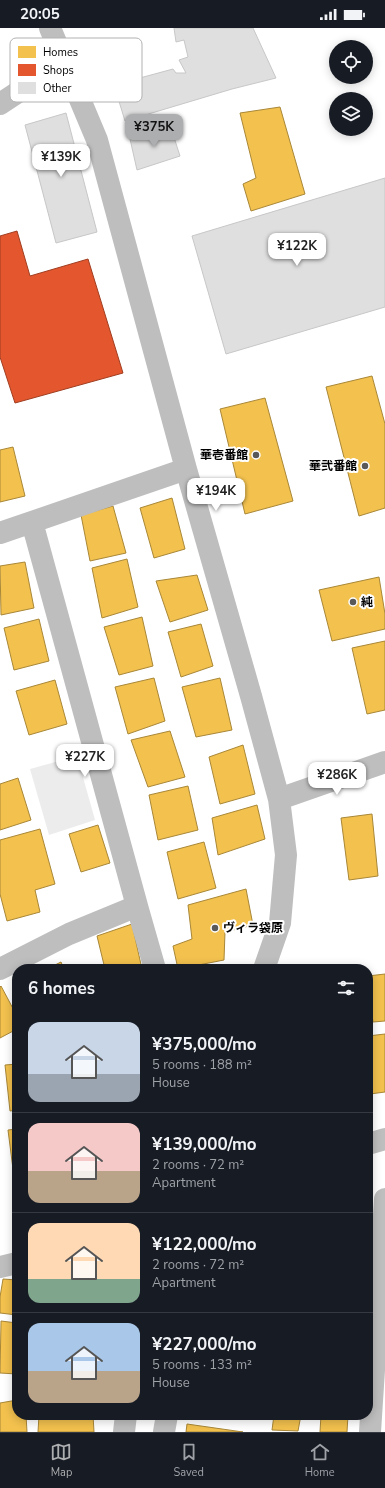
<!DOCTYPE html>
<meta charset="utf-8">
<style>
:root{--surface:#171b24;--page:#242831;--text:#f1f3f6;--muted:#9ea1a6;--line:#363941;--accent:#adaeaf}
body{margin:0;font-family:"Nunito Sans","Noto Sans JP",sans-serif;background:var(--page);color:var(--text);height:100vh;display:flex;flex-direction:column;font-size:15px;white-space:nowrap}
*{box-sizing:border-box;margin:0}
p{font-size:13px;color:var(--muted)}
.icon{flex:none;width:22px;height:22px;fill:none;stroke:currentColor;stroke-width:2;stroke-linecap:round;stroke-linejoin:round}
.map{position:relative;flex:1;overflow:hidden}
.panel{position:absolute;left:12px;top:936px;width:361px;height:456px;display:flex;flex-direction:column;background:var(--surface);border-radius:16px;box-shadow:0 2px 10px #0003}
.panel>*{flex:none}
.controls{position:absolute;left:329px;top:12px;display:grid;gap:8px}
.controls a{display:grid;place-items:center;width:44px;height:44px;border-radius:50%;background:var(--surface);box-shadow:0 2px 10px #0003;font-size:20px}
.price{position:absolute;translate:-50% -34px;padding:0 9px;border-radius:8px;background:#fff;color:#222;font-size:13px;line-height:26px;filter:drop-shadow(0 1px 2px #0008)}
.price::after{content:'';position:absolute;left:50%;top:24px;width:12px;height:9px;margin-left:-6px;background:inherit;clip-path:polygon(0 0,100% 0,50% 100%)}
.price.current{background:var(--accent);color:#111}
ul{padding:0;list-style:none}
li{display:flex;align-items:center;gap:12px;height:100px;padding:0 16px}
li+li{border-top:1px solid var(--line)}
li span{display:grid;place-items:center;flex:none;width:112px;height:80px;border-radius:12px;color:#555}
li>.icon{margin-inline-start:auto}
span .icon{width:48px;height:48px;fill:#fffc;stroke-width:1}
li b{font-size:17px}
h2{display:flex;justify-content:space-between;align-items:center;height:48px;padding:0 16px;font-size:17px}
.status{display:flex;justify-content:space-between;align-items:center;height:28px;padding:0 20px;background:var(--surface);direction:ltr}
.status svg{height:11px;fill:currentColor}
.tabs{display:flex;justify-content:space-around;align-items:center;height:56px;border-top:1px solid var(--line);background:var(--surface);font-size:11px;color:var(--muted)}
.tabs a{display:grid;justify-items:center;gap:2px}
.tabs .current{color:var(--accent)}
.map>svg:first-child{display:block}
.green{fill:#ececec}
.homes{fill:#f2c14e;stroke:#a98737}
.shops{fill:#e4572e;stroke:#a03d20}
.building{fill:#dfdfdf;stroke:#c7c7c7}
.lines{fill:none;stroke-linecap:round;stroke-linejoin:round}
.minor{stroke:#bebebe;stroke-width:22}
.poi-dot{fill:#595959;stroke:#fff;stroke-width:1.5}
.labels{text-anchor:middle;stroke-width:4;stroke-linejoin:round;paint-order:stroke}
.poi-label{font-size:12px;font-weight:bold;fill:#000;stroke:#fff;text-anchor:end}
.key{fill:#fff;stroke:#b2b2b2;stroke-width:1}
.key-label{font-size:11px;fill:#000}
</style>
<div class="status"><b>20:05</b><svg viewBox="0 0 49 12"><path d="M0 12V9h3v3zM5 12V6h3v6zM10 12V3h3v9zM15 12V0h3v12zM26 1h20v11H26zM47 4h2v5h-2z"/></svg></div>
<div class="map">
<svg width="385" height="1404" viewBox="0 0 385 1404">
<rect width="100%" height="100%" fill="#fff"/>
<!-- green -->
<path class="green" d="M77,728L95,792L49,807L30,741Z"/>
<!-- homes -->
<path class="homes" d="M280,79L305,166L251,183L243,156L256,150L240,85Z
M372,348L385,396V480L359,488L326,359Z
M265,370L293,473L245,486L220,381Z
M13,419L25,468L0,474V422Z
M172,470L185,521L154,530L140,480Z
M113,478L126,525L90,533L81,487Z
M127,531L138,579L102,590L92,540Z
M25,534L34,580L1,587L0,538Z
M197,547L208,582L170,594L156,553Z
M379,549L385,586V601L332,613L319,562Z
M142,589L153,638L119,647L104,599Z
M39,591L49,633L14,642L4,600Z
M201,596L213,638L181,649L168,604Z
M385,613V682L367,686L352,620Z
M154,650L165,693L128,706L115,659Z
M220,650L232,702L196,709L182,659Z
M55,652L67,696L29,707L16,663Z
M170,703L185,749L148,759L131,712Z
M243,717L255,766L220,776L209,729Z
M18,750L31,792L0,802V756Z
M188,758L198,802L158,812L149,767Z
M257,777L265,811L218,827L212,790Z
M372,786L378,848L349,852L341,790Z
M98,797L110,835L81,844L69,806Z
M40,801L55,856L35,862L40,884L7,893L0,866V812Z
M204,814L216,860L178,871L167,824Z
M246,861L253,897L225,904L224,932L178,941L173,918L192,911L188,877Z
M132,896L142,941H105L97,908Z
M61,934L64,941H47Z
M385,946V993L373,994L368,958V948Z
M1,958L17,988V1001L0,1010V959Z
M385,1006V1064L370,1066L368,1008Z
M17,1036V1082L10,1083L5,1037Z
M17,1101V1148L14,1149L8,1102Z
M3,1251L17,1252V1287L0,1285V1269Z
M1,1293L17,1295V1346L0,1345Z
M17,1372V1387H26L27,1404H0V1375Z
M39,1387H93L94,1404H38Z
M215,1387H248V1391Z
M274,1387H301L298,1403L272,1402Z
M321,1387H348L347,1404H320Z
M187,1396L243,1404H186Z"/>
<!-- shops -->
<path class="shops" d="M17,203L30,248L88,231L123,345L15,375L0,329V208Z"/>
<!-- building -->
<path class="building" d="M174,0H253L276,50L232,61L125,93L114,57L173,41L176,45H186L179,32L188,29L184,12L176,14Z
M66,85L97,204L56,215L25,97Z
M171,100L180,128L137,142L130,111Z
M385,150V279L226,326L192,208Z"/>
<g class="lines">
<!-- minor -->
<path class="minor" d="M50,0L97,112L186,441L251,668L279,771L286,827L280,895L264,941
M0,76L65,33
M0,505L186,441
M279,771L385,734
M137,878L155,941
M0,941L69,906L137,878L32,494
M368,1116L385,1111
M0,1239L17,1235
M124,1404L126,1387
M164,1404L167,1387
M370,1404L385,1171"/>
</g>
<!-- markers -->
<g class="poi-dot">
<circle cx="256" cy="427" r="4"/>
<circle cx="365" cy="438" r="4"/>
<circle cx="353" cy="574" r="4"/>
<circle cx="215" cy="900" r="4"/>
</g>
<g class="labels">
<!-- poi labels -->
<g class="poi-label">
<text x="248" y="431">華壱番館</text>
<text x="357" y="442">華弐番館</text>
<text x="361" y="578" text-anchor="start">純</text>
<text x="223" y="904" text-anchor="start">ヴィラ袋原</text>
</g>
</g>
<!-- legend -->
<rect x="10" y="10" width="132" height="64" rx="6" class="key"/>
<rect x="18" y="18" width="18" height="12" fill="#f2c14e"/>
<rect x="18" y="36" width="18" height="12" fill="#e4572e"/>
<rect x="18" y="54" width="18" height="12" fill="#dfdfdf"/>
<g class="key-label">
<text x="43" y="28">Homes</text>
<text x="43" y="46">Shops</text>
<text x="43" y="64">Other</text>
</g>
</svg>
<div class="controls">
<a><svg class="icon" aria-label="locate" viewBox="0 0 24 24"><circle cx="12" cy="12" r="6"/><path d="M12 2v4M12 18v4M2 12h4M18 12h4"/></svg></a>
<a><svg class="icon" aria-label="layers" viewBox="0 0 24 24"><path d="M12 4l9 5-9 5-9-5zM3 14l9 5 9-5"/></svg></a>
</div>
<b class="price current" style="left:154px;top:120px">¥375K</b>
<b class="price" style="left:61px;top:150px">¥139K</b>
<b class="price" style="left:297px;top:239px">¥122K</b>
<b class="price" style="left:216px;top:484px">¥194K</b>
<b class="price" style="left:85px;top:750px">¥227K</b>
<b class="price" style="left:337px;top:768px">¥286K</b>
<section class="panel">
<h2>6 homes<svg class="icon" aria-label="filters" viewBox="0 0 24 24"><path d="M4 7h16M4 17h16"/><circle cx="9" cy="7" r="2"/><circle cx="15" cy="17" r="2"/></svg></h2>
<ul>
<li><span style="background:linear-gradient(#c9d6e8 65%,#9aa5b1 0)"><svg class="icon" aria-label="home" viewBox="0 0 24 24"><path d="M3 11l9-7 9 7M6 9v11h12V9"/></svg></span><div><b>¥375,000/mo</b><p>5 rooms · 188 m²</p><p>House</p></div></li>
<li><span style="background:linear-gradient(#f6c9c9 60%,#b9a48a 0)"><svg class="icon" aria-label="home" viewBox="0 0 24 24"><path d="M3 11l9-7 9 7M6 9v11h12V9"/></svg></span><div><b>¥139,000/mo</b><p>2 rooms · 72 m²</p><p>Apartment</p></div></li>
<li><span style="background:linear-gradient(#ffd9b3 70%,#7fa58c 0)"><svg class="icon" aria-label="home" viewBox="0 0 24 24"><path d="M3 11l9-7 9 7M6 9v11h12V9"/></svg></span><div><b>¥122,000/mo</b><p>2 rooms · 72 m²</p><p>Apartment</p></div></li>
<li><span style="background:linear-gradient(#a9c7e8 60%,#b9a48a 0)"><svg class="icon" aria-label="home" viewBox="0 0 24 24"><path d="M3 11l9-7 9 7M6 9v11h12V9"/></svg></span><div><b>¥227,000/mo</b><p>5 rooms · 133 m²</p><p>House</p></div></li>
</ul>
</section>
</div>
<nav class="tabs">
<a class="current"><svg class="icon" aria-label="map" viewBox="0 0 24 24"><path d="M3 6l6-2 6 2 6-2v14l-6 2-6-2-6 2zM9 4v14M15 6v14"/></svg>Map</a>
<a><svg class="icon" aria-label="saved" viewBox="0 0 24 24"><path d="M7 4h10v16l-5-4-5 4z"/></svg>Saved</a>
<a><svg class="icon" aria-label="home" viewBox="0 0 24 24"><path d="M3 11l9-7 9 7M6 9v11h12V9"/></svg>Home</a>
</nav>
